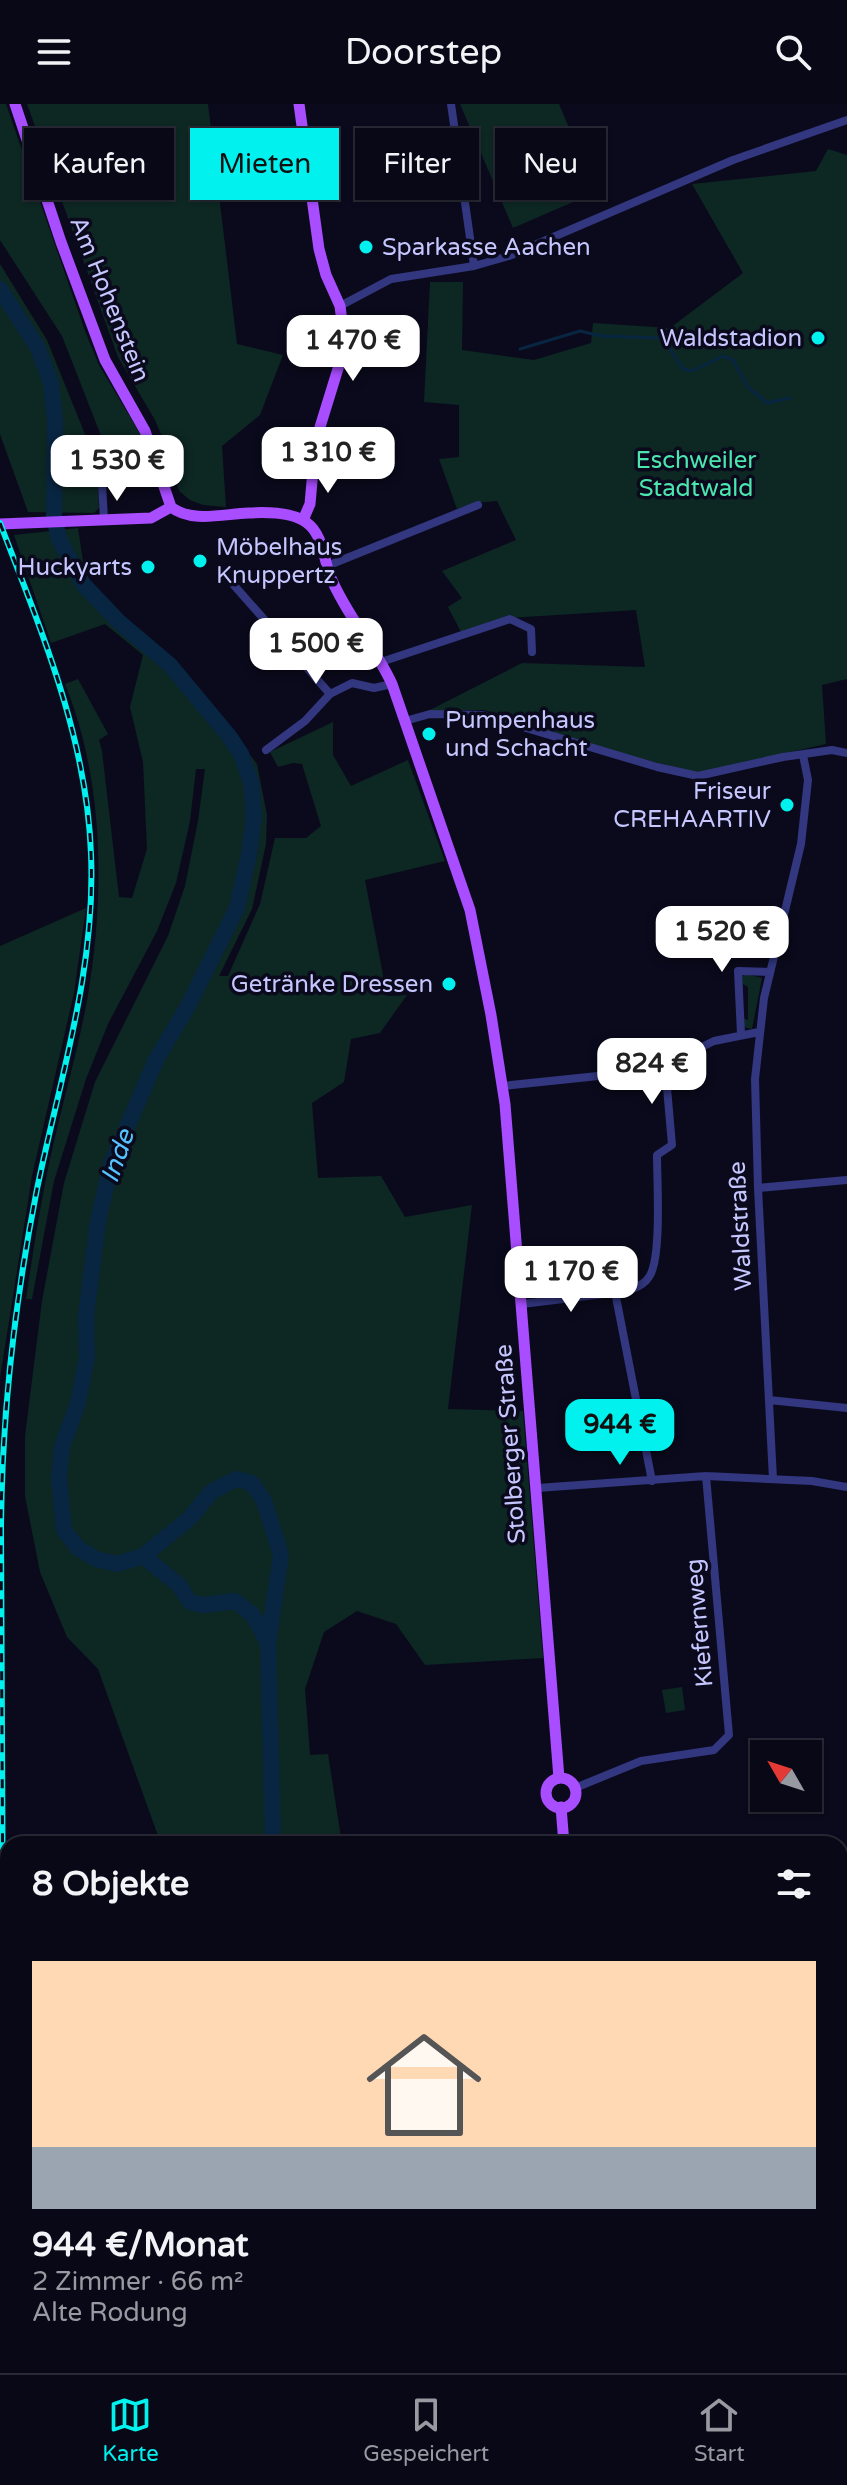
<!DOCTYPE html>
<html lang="de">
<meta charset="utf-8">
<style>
:root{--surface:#080816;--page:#161623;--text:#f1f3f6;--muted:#989aa1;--line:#292935;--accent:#00f1ee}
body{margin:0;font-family:"Varela Round",sans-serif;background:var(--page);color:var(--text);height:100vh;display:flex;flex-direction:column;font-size:30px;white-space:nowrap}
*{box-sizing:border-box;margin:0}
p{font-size:26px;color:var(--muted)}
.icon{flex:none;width:44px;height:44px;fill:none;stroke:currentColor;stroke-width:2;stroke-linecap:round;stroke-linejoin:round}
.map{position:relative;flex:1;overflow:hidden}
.drawer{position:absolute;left:0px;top:1732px;width:848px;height:538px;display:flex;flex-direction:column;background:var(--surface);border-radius:24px 24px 0 0;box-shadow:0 2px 6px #0004,0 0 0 2px var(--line)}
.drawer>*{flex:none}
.banner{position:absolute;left:24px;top:24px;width:800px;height:72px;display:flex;gap:16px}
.needle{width:52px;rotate:309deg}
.buttons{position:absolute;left:750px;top:1636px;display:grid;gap:16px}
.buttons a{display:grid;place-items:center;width:72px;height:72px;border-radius:0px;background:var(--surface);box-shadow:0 2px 6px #0004,0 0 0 2px var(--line);font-size:40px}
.price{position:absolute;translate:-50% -68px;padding:0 18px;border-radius:16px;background:#fff;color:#222;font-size:26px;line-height:52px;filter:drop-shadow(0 2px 4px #0008)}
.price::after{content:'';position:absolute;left:50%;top:48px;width:24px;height:18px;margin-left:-12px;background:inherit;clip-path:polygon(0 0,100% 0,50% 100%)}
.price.on{background:var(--accent);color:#111}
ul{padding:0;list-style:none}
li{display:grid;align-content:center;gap:16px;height:424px;padding:0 32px}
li+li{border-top:2px solid var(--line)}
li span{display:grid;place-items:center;height:248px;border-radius:0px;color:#555}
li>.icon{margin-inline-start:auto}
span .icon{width:144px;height:144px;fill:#fffc;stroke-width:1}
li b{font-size:34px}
h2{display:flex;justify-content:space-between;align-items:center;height:96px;padding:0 32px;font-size:34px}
.pill{padding:0 28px;border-radius:0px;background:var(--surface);box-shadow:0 2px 6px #0004,0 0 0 2px var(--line);font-size:28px;line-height:72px}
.pill.on{background:var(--accent);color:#111}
header{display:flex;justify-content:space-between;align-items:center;height:104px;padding:0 32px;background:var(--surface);font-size:36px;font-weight:600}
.tab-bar{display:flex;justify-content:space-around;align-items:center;height:112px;border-top:2px solid var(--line);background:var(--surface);font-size:22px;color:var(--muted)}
.tab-bar a{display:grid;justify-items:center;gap:4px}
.tab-bar .on{color:var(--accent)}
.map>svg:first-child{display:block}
.green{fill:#0d2723}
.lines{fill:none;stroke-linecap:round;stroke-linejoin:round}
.stream{stroke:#082642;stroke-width:3}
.river{stroke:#082642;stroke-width:16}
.minor{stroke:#32377f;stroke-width:8}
.major{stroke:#a84dff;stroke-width:11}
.rail-casing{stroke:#00f1ee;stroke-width:6}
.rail{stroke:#0b0a1d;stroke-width:3;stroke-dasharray:9;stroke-linecap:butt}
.poi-dot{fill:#00f1ee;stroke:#0b0a1d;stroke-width:3}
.labels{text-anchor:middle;stroke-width:7;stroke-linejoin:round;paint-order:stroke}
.poi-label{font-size:24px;fill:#c6c6ff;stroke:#0b0a1d;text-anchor:end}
.street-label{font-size:24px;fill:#c6c6ff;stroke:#0b0a1d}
.park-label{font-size:24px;fill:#4be6ae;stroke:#0b0a1d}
.water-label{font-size:26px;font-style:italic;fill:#54c3ff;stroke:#0b0a1d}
</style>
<header><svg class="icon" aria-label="menu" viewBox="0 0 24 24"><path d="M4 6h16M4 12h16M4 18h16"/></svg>Doorstep<svg class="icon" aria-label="search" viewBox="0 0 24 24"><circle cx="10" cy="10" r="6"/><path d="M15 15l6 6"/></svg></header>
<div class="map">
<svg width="847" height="2269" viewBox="0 0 847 2269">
<rect width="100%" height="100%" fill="#0b0a1d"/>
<!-- green -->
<path class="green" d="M0,0H6L85,227L99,261L139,328L146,346L109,352L62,232L0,136Z
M27,0H208L237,240L283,251L260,311L222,342L226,403L203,401L190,396L179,387L168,347L155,316L118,253Z
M460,0H559L596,88L513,124Z
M828,45L847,51V575L822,581L826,640L699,669L626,651L484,606L428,607L522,559L645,563L636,506L509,514L461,528L448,503L462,494L442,467L516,436L497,397L474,399L457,405L439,355L459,353V301L424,298L430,178H463L462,246L534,256L591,239L593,219L670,224L743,169L692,80L816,67Z
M0,160L47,236L97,360L99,404L94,409L28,408L0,330Z
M78,424L86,477L119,513L174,558L203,589L257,660L267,711L266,740L252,805L219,872H228L260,800L275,734H306L321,722L302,660L293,659L278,663L270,648L333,618V651L351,682L408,656L445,757L365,776L387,892L407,891L380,929L351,935L344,978L312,999L318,1074L381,1072L405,1113L472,1101L448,1305L523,1307L543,1554L425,1561L396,1520L357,1507L324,1528L305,1585L310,1651L328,1650L342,1740H161L98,1565L67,1533L40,1468L25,1392V1332L42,1197L64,1079L95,978L168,832L185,782L198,717L205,665H196L190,717L176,779L157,827L108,920L86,975L54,1077L32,1195H26C32,1155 38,1114 46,1075C58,1013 77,953 88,891C105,789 104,676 65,580L78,575L108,630L99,636L102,647L119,793L132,794L147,745L143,658L130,603L143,551L105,520L51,539L14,431Z
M86,804L74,889L32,1072L0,1274V842Z
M746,870L762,874L752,925L743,923L742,914L748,916V883L741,879L740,874Z
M682,1583L685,1606L666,1609L662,1586Z
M335,2262H527V2269H339Z"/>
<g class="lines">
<!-- stream -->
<path class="stream" d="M520,245L580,227L601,232L663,234L683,265L692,267L723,252L733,256L748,283L767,299L790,294
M421,2269L451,2262"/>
<!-- river -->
<path class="river" d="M0,185L38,244L51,279L55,316L54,413L59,435L83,480L118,517L170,561L229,632L241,650L251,678L254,713L249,750L237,804L188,902L156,956L111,1060L98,1117L86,1212L87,1253L78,1299L62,1343L59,1375L64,1426L78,1444L96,1455L117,1460L143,1452L190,1414L211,1388L236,1375L252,1379L264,1397L281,1451L268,1539L273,1740
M143,1452L179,1481L190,1498L203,1501L235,1497L253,1511L268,1539
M498,2262L499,2269"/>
<!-- minor -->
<path class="minor" d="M451,0L474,162
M340,202L391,175L474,162L509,152L733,56L847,16
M101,360L104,416
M327,462L478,401
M232,479L330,590
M381,558L510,515L531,525L532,548
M405,617L430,610L483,611L657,663L698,672L783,653L832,646L847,649
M266,646L305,617L330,590L352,579L374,584L392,580
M741,930L738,867L770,868
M502,982L646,967L665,961L714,937L759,928
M758,1084L847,1076
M615,1188L652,1377
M522,1200L628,1187C636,1183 644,1181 649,1173C662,1155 657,1077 657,1051L672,1041L665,961
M769,1296L847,1304
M773,1375L758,1084L755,975L764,894L801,740L808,676L803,651
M537,1384L706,1372L812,1377L847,1383
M575,1684L641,1657L714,1646L729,1631L706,1372
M840,2146H847
M780,2262L781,2269"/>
<!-- major -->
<path class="major" d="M15,0L61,138L105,256L145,327L171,403
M299,0L319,145L326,171L340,202L345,242L320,323L314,355L310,400L303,416
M171,403C191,419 223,410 248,409C265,408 293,408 307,419C323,430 324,458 331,474C347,512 375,543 392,580L470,806L491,911L505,1000L559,1674
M0,420L151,414L171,403
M546 1689a15 15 0 1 1 30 0a15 15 0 1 1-30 0Z
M561,1703L564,1740
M541,2262V2269"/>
<defs>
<path id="rail" d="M0,419C41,526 87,634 91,750C96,865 60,974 37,1085C15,1196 2,1308 1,1422L5,2269"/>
</defs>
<!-- rail casing -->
<use href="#rail" class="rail-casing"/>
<!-- rail -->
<use href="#rail" class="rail"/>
</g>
<!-- markers -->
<g class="poi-dot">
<circle cx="366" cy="143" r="8"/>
<circle cx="818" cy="234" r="8"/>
<circle cx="200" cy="457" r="8"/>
<circle cx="148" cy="463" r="8"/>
<circle cx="429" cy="630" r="8"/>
<circle cx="787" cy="701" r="8"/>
<circle cx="449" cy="880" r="8"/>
</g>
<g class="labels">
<!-- poi labels -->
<g class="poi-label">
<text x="382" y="151" text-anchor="start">Sparkasse Aachen</text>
<text x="802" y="242">Waldstadion</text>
<text x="216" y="451" text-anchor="start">Möbelhaus<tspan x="216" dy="28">Knuppertz</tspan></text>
<text x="132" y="471">Huckyarts</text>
<text x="445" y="624" text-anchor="start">Pumpenhaus<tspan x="445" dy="28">und Schacht</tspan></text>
<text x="771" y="695">Friseur<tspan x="771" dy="28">CREHAARTIV</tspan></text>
<text x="433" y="888">Getränke Dressen</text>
</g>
<!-- street labels -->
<g class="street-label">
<text transform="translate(110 195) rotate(68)" y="8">Am Hohenstein</text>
<text transform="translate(740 1122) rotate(-93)" y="8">Waldstraße</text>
<text transform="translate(510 1340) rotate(-94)" y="8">Stolberger Straße</text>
<text transform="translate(699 1519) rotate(-95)" y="8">Kiefernweg</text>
</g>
<!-- park labels -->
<g class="park-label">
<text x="696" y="364">Eschweiler<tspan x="696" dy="28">Stadtwald</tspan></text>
</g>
<!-- water labels -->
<g class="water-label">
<text transform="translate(117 1052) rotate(-71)" y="9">Inde</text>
</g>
</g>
</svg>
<div class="buttons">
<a><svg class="needle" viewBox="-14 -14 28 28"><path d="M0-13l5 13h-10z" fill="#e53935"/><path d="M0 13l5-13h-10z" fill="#989aa1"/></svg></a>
</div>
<b class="price" style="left:353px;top:279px">1 470 €</b>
<b class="price" style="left:328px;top:391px">1 310 €</b>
<b class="price" style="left:117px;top:399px">1 530 €</b>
<b class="price" style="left:316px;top:582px">1 500 €</b>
<b class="price" style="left:722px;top:870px">1 520 €</b>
<b class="price" style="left:652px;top:1002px">824 €</b>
<b class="price" style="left:571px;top:1210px">1 170 €</b>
<b class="price on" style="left:620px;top:1363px">944 €</b>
<div class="banner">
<a class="pill">Kaufen</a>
<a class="pill on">Mieten</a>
<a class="pill">Filter</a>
<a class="pill">Neu</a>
</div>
<section class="drawer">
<h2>8 Objekte<svg class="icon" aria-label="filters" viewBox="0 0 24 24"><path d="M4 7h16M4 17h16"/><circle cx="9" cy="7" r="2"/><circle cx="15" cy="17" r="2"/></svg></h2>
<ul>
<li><span style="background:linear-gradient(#ffd9b3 75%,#9aa5b1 0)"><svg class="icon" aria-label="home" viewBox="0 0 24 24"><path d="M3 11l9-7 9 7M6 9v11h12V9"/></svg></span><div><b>944 €/Monat</b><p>2 Zimmer · 66 m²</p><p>Alte Rodung</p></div></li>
</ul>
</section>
</div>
<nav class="tab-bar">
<a class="on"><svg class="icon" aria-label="map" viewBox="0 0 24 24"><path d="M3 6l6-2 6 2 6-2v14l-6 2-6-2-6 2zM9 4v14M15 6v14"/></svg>Karte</a>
<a><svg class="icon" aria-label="saved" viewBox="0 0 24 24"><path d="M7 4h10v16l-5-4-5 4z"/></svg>Gespeichert</a>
<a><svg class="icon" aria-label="home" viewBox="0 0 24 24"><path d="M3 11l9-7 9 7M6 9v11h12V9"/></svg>Start</a>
</nav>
